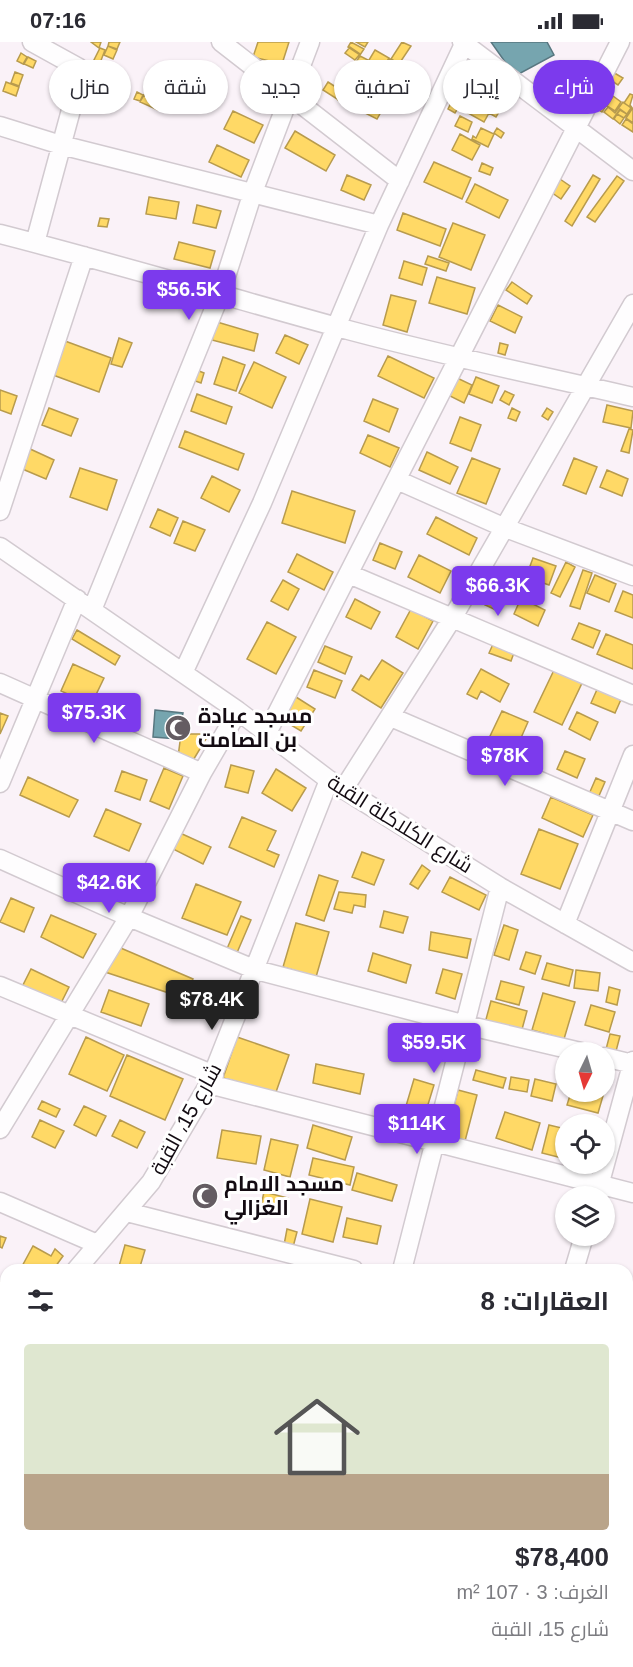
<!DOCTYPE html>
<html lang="ar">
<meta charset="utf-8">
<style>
:root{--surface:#fff;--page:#f2f2f3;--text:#2b2b33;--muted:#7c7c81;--line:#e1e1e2;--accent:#7c3aed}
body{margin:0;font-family:Helvetica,Cairo,sans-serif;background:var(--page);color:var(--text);direction:rtl;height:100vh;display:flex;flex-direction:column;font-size:22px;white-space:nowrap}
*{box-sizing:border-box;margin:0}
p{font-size:20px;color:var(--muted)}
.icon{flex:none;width:33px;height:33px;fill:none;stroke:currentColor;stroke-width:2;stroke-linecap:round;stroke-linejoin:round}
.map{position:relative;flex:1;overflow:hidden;direction:ltr}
.drawer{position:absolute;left:0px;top:1222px;width:633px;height:404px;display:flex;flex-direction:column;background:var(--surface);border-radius:18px 18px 0 0;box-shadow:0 2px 4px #0004;direction:rtl}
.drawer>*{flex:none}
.banner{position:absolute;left:18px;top:18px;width:597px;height:54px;direction:rtl;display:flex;gap:12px}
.needle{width:39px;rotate:185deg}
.tools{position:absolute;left:555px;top:1000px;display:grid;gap:12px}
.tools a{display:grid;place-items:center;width:60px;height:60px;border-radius:50%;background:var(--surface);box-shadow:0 2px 4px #0004;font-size:30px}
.price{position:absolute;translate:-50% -51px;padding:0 14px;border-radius:6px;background:var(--accent);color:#fff;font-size:20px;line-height:39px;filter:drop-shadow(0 2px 3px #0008)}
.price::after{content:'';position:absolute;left:50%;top:36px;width:18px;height:14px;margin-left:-9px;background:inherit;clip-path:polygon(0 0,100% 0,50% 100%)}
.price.on{background:#222;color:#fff}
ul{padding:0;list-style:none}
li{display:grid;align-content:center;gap:12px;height:318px;padding:0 24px}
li+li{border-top:2px solid var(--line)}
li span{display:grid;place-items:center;height:186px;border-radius:6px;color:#555}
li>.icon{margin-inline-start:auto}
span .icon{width:108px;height:108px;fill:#fffc;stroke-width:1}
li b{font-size:26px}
h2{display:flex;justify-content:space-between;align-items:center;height:72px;padding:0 24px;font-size:26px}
.chip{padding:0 21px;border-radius:27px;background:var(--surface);box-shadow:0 2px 4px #0004;font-size:21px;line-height:54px}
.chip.on{background:var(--accent);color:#fff}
.status{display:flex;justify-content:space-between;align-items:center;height:42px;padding:0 30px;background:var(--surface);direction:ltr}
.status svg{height:16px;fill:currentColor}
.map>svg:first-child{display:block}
.homes{fill:#ffd966;stroke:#b89b4d;stroke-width:1.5}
.public{fill:#76a5af;stroke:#587780;stroke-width:1.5}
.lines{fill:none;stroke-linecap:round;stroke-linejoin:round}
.street-casing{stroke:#d2cad0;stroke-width:21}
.street{stroke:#fefdfe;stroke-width:18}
.labels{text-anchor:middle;stroke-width:6;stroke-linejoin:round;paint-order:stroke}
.poi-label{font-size:21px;font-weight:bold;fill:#130b12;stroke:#fff;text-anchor:start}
.street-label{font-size:21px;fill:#130b12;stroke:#fff}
</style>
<div class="status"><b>07:16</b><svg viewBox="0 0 49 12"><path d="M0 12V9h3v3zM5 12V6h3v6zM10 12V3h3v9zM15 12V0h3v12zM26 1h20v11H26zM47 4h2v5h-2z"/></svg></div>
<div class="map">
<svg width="633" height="1625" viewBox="0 0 633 1625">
<rect width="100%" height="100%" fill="#faf2f8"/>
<!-- homes -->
<path class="homes" d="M91,0H101L99,6Z
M109,0H120L117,7L108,4Z
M258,0H289L282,22L253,15Z
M351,0L364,7L360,13L348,5Z
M356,0H368L365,5Z
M402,0L411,4L399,22L391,17Z
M108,4L117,8L113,17L104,13Z
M350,5L360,12L355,18L345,11Z
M100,6L105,8L100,21L94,18Z
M375,8L389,16L382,28L378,22L372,33L363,28Z
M21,11L27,15L23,22L17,19Z
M360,14L368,18L363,25L356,20Z
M28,15L36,19L33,26L24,22Z
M390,17L400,24L392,35L382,28Z
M379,26L391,35L386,41L374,33Z
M611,29L623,36L618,43L607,36Z
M15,30L23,33L19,44L11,41Z
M373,33L380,38L375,44L368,39Z
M157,35L165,38L161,48L153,45Z
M343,36L357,45L345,63L338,58L344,49L337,45Z
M381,39L387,45L379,57L363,46L367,40L376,45Z
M6,40L19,45L16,54L3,49Z
M328,40L342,49L337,57L323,48Z
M474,41L493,52L496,46L501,50L495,60L502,65L496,75L489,71L484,80L459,66Z
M604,48L612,54L608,61L600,55Z
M137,50L143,53L140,59L134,57Z
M365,50L377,56L373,63L361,56Z
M630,52L633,53L630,63L633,67L624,61Z
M144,53L161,61L158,68L140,60Z
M455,53L463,58L455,71L448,67Z
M613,54L621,60L615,69L607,64Z
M600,56L608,61L602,70L594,65Z
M362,57L370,61L365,70L357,66Z
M378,57L385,61L381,69L373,65Z
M623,60L631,66L627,72L620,67L613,77L604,70L608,65L615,71Z
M370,62L381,70L377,77L365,71Z
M632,67L633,68V81L626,76Z
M620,68L627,72L624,76L617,72Z
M233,69L263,83L254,101L224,87Z
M617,72L624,76L620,82L614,77Z
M460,74L472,80L468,90L455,84Z
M626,77L633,82V90L622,83Z
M481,86L494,92L488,105L472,97L473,94L476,96Z
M497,86L504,91L501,96L494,91Z
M295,89L335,113L326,129L285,106Z
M460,92L480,103L472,118L452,108Z
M217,103L249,118L241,135L209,120Z
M434,120L471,136L462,157L424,140Z
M482,121L493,126L490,133L479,129Z
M347,133L371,143L364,158L341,148Z
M593,133L600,137L572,184L565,179Z
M617,134L624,139L595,180L587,175Z
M557,135L570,144L561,157L548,148Z
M475,142L508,158L499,176L466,160Z
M149,155L179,160L176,177L146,172Z
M197,163L221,169L216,186L193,181Z
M403,171L446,187L440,204L397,188Z
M100,176L109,177L107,185L98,184Z
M453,181L485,193L471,228L439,215Z
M179,200L215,209L210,226L174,217Z
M428,214L449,221L446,229L425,222Z
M404,219L427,226L422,243L399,236Z
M437,235L475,246L467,272L429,261Z
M512,240L532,254L527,262L506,248Z
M391,253L416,259L407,290L383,283Z
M498,263L522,275L515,291L490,279Z
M217,280L258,292L254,309L212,298Z
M285,293L308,303L299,322L276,311Z
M119,296L132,301L122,325L111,322Z
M65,299L111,316L99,350L53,333Z
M500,301L508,303L505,313L498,311Z
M388,314L434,336L424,356L378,334Z
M223,315L245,323L236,349L214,342Z
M254,320L286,335L272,366L239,351Z
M194,327L204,331L201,341L190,337Z
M455,335L472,343L464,361L446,352Z
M476,335L499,344L492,361L469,352Z
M0,348L17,354L11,372L0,368Z
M505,349L514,353L509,363L500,358Z
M197,352L232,365L226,382L191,369Z
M373,357L398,367L389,390L364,379Z
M607,363L633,369L631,386L603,380Z
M49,366L78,377L71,394L42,383Z
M512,366L520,370L516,379L508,376Z
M547,366L553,370L548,378L542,374Z
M460,375L481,383L471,409L450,401Z
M629,387L633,388L629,411L621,409Z
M185,389L244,412L238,428L179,405Z
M368,393L399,406L390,425L360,411Z
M28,406L54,418L46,437L20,426Z
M427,410L458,425L450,442L419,428Z
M472,416L500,427L486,462L457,451Z
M574,416L597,425L586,452L563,443Z
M80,426L117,438L107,468L70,455Z
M607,428L628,437L622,454L600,445Z
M212,434L240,448L229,470L201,456Z
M292,449L355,469L345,501L282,481Z
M158,467L178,476L170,494L150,485Z
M436,475L477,496L469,513L427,492Z
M183,479L205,488L195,509L174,501Z
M380,501L402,510L395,527L373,518Z
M297,512L333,530L324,548L288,530Z
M419,513L451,529L440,551L408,535Z
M533,516L556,524L549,543L526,535Z
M566,520L575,525L560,555L551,551Z
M583,528L592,531L580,567L570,564Z
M502,530L513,535L496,568L485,563Z
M595,533L616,542L609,560L587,551Z
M283,538L299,547L288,568L271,559Z
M623,549L633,553V576L615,569Z
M521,556L545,568L538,584L514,572Z
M355,557L380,570L371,587L346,575Z
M411,567L433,579L418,607L396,595Z
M267,580L296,595L276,632L247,617Z
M579,581L600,589L593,606L572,597Z
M77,588L120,614L115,623L72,597Z
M606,592L633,603V627L597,612Z
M494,600L515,608L511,619L489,611Z
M325,604L352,615L345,632L318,620Z
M382,618L403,631L381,666L352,648L361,633L369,638Z
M73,622L104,636L91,663L61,649Z
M555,626L583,639L562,683L534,670Z
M481,627L509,642L500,660L481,649L477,657L467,652Z
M314,628L342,639L335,656L307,645Z
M599,643L623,653L615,671L591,661Z
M296,655L315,667L301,689L281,677Z
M502,669L528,680L509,723L482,711Z
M577,670L598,680L590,698L569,687Z
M0,671L8,674L0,692Z
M181,692H209L192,720L178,715Z
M565,709L585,717L577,736L557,727Z
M231,723L254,729L248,751L225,745Z
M164,726L183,734L169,767L150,759Z
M276,727L306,746L292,769L262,751Z
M122,729L147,738L140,758L115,749Z
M28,735L78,758L69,775L20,753Z
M596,736L605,740L598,756L589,752Z
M551,755L593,773L583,795L542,776Z
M106,767L141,782L129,809L94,794Z
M242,775L276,789L267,808L279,813L274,825L229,805Z
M539,787L578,802L560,847L521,832Z
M180,791L211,805L203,822L173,807Z
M362,810L384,818L374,843L352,835Z
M422,823L430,829L418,847L410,842Z
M117,831L129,838L115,862L103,856Z
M319,833L338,839L324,879L306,873Z
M450,835L486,853L479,868L442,850Z
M196,842L241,860L227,893L182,876Z
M339,850L366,853L365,865L354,863L352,871L334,867Z
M11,856L34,866L24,890L0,880Z
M384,869L408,875L403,891L380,885Z
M51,873L96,892L83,916L41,895Z
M241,874L251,878L236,913L226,909Z
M296,881L329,890L316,935L283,925Z
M504,883L518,888L509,918L494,913Z
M431,890L471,897L467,916L429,908Z
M116,904L193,937L184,956L102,929Z
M526,910L541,914L535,932L520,927Z
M373,911L411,923L406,941L368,929Z
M547,921L573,928L569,944L542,937Z
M31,927L69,945L60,963L22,945Z
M443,927L462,932L455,957L436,951Z
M576,928L600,931L598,949L574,946Z
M501,939L524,945L519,963L496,957Z
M609,945L620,948L617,963L606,960Z
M109,948L149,962L141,984L101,970Z
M543,951L575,960L564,997L532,988Z
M491,959L527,969L521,991L485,981Z
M591,963L615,970L609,990L585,983Z
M610,992L620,994L615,1013L605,1011Z
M86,995L124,1013L107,1049L69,1032Z
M237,995L289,1013L276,1050L223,1036Z
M127,1013L183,1037L165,1078L110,1054Z
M316,1022L364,1032L360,1052L313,1041Z
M476,1028L506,1036L503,1046L473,1038Z
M511,1035L529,1038L527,1050L509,1047Z
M414,1037L434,1043L426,1069L406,1064Z
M535,1037L556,1042L552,1059L531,1054Z
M458,1048L477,1053L465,1099L446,1094Z
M571,1050L603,1054L598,1071L567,1063Z
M42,1059L60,1067L56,1075L38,1067Z
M84,1064L106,1074L96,1094L74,1083Z
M505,1070L540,1081L532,1108L496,1096Z
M40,1078L64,1089L55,1106L32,1095Z
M120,1078L145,1090L137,1106L112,1094Z
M313,1083L352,1095L345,1118L307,1106Z
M549,1083L566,1087V1117L542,1111Z
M222,1088L261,1094L256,1122L217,1116Z
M271,1097L298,1103L290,1135L264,1128Z
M313,1116L354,1125L350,1143L309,1133Z
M357,1131L397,1143L392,1159L352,1148Z
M264,1150L288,1156L285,1174L260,1168Z
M310,1157L342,1165L333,1200L302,1192Z
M347,1176L381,1184L377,1202L343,1195Z
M287,1187L297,1190L293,1205L284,1203Z
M0,1194L6,1196L2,1206L0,1205Z
M125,1203L145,1208L139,1228H118Z
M33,1204L51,1214L55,1207L63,1214L53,1228H20Z
M0,1240L6,1243V1282L1,1291Z
M434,1620H454L453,1625L433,1624Z
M474,1620H490L500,1623L499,1625H473Z
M508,1620H528L527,1625Z"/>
<!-- public -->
<path class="public" d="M491,0H547L554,13L515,34Z
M155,668L183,671L178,697L153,695Z"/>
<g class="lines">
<defs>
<path id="street" d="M32,0L79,26L81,31L35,201
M221,0L400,139
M462,0L633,129
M0,84L61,103L379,183
M0,192C113,221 225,254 337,285C435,312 534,332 633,355
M397,438L503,485L633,534
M0,469L84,214
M0,505L238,669L329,738L500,845L633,920
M349,532L633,653
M92,568L221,250L253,150L310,0
M183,631L262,461L379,183L465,0
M0,641L202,731
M391,675L633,779
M267,691L620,0
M0,741L77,557
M343,748L453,575L633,262
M0,817L129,875L256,928L466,983L585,1011
M565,882L633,713
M0,944L214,1033
M604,1015L633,1022
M209,1042L633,1151
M0,1087L129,875L202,731L238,669
M596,1155L633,1019
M0,1160L97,1202
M127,1170L354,1228
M76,1228L151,1140L209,1042L329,738
M402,1228L500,845
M574,1228L584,1194
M0,1293L6,1296
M627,1299L633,1300
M0,1323L6,1316
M0,1396L6,1397
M627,1434L633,1417
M0,1487L6,1489
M627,1559L633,1561
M0,1606L6,1608
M37,1620L50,1625
M366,1620L380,1625
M467,1625L469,1620
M560,1625L562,1620"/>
</defs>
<!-- street casing -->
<use href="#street" class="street-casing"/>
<!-- street -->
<use href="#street" class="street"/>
</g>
<!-- icons -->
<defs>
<symbol id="mosque-disc" viewBox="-11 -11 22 22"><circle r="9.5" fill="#645c62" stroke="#fff"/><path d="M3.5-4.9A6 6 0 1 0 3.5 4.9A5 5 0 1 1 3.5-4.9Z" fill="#fff"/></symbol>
</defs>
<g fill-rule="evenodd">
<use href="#mosque-disc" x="163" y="671" width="30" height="30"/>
<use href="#mosque-disc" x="190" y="1139" width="30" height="30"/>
</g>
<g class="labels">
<!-- poi labels -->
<g class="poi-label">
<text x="198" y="681">مسجد عبادة<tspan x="198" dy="24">بن الصامت</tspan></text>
<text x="224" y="1149">مسجد الامام<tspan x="224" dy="24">الغزالي</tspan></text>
</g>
<!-- street labels -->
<g class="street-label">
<text transform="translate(400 782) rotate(32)" y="7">شارع الكلاكلة القبة</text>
<text transform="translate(186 1077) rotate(-61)" y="7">شارع 15، القبة</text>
</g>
</g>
</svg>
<div class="tools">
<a><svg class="needle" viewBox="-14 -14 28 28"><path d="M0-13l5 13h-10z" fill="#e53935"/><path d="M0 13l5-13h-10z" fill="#7c7c81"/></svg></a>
<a><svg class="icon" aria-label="locate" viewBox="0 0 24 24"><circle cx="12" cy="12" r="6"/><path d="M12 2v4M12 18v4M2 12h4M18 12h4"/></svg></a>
<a><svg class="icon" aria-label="layers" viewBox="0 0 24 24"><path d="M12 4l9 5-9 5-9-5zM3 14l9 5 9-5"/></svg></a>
</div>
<b class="price" style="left:189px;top:279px">$56.5K</b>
<b class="price" style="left:498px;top:575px">$66.3K</b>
<b class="price" style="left:94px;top:702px">$75.3K</b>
<b class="price" style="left:505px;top:745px">$78K</b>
<b class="price" style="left:109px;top:872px">$42.6K</b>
<b class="price on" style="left:212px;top:989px">$78.4K</b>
<b class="price" style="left:434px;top:1032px">$59.5K</b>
<b class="price" style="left:417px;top:1113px">$114K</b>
<div class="banner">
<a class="chip on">شراء</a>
<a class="chip">إيجار</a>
<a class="chip">تصفية</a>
<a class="chip">جديد</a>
<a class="chip">شقة</a>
<a class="chip">منزل</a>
</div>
<section class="drawer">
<h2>العقارات: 8<svg class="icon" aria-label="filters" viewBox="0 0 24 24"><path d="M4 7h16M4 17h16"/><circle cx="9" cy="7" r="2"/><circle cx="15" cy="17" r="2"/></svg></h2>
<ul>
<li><span style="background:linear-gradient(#dfe7d0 70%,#b9a48a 0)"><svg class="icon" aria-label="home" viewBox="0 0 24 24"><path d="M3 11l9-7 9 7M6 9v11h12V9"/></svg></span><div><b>$78,400</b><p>الغرف: 3 · 107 m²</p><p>شارع 15، القبة</p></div></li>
</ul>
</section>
</div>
